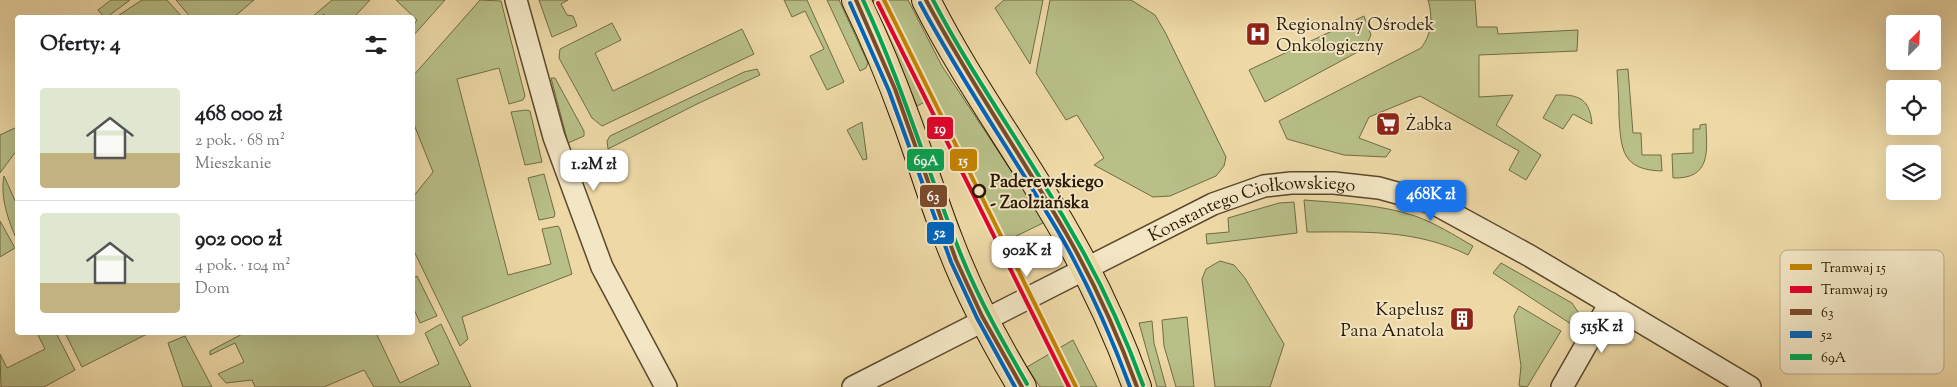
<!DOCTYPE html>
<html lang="pl">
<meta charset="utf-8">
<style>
:root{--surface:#fff;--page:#f6f6f6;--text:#202124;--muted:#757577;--line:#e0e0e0;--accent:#1a73e8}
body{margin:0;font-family:"Sorts Mill Goudy",serif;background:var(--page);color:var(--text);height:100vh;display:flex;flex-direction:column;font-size:19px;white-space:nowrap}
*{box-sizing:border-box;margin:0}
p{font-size:16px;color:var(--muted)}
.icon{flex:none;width:28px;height:28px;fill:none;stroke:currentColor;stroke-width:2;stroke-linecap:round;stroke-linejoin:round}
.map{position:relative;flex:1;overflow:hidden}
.side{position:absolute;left:15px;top:15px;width:400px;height:320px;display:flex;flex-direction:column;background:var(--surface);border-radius:5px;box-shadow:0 5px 20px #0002}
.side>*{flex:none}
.needle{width:32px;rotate:24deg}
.buttons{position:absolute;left:1886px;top:15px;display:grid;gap:10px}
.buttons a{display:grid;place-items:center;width:55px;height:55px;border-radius:5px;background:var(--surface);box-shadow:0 5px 20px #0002;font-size:25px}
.price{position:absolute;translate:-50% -42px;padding:0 11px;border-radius:10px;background:#fff;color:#222;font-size:16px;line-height:32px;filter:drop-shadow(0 1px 2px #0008)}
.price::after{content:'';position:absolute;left:50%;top:30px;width:15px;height:11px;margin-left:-8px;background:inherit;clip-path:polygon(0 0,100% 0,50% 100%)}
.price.on{background:var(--accent);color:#fff}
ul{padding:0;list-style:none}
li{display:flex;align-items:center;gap:15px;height:125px;padding:0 25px}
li+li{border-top:1px solid var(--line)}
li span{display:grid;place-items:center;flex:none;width:140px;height:100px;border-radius:5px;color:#555}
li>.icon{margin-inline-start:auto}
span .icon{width:60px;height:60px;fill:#fffc;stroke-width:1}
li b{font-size:21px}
h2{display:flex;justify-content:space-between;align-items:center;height:60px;padding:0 25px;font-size:21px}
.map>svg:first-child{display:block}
.green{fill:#b8bf87;stroke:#716c44}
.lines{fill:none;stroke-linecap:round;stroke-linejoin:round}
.minor-casing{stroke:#5b492b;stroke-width:24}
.primary-casing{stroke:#2a1902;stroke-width:30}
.minor{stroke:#f3e6c5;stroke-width:21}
.primary{stroke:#edd8a6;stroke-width:28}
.bus-1-casing{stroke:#f3e6c5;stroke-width:8}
.bus-2-casing{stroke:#f3e6c5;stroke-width:8}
.bus-3-casing{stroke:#f3e6c5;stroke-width:8}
.bus-1{stroke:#7a4b2a;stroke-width:4}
.bus-2{stroke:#0065bd;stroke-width:4}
.bus-3{stroke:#00a651;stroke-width:4}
.tram-1-casing{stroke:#f3e6c5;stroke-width:8}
.tram-2-casing{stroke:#f3e6c5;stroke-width:8}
.tram-1{stroke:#c48300;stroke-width:4}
.tram-2{stroke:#e4002b;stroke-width:4}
.stop-dot{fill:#f3e6c5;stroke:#2a1902;stroke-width:2.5}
.labels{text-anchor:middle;stroke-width:4;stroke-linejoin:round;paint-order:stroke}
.poi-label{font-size:18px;fill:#2a1902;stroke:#f3e6c5;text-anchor:start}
.stop-label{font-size:18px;font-weight:bold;fill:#2a1902;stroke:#f3e6c5;text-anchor:start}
.street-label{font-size:18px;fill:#2a1902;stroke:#f3e6c5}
.key{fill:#f3e6c5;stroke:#b7a88a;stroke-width:1}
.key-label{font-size:14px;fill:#2a1902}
.line-badge{stroke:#f3e6c5;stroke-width:2}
.badge-label{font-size:14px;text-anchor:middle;font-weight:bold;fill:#fff}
</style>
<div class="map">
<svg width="1957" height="387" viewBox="0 0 1957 387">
<rect width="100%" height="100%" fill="#edd8a6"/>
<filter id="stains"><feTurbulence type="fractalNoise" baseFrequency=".004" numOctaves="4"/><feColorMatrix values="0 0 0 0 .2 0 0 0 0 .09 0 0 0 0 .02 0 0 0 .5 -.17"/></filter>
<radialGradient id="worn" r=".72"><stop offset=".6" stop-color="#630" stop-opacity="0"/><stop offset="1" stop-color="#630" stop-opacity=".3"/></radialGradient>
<!-- green -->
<path class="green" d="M111,0H130L107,17L103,16L98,10Z
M142,0H167L182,17H116Z
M176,0H254L234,17L191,18Z
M332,0H370L354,17H327L324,14L320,17H312Z
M396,0H445L413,36V26L417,20Z
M480,0L501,1L525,96L523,100L509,104L499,68L457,79L508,275L551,264L542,229L558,226L560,229L572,274L462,317L468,339L460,346L413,249V197L433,172L413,122V76Z
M539,0H568L561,4L567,15L573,16L577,26L552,37Z
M784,0H807L844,82L827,90L810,56L824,49L805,11L792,17Z
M827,0H839L868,63L866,68L860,71Z
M873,0H908L942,66L1045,222L998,245L927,101L917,106Z
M1004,0H1043L1030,64L995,8Z
M1050,0H1131L1155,15L1165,32L1226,157L1224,166L1216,176L1170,196L1153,197L1094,165L1104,158L1077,115L1066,120L1036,73Z
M1428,0H1475L1477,27H1497L1498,34L1578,30L1577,51L1479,55V97L1513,95L1496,125L1541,155L1526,180L1509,170L1519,151L1420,96L1369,117L1359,138L1391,150L1386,157L1344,155L1287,139L1279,121L1421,48C1432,34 1433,17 1428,0Z
M1364,16L1371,35L1365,48L1265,102L1249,70Z
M612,23L621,40L595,53L613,91L742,29L754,54L602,126L592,118L559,58L560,49Z
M757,69L760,75L699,103L608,149L607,141L610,136L744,72Z
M1628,69L1633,133H1641L1642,155H1661L1662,171C1622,170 1621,150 1619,116C1619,101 1618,85 1617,70Z
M551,78H555L584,131V136L568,143Z
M1556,95C1580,94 1590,100 1592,124L1573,114L1563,129L1543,118Z
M526,110L530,111L542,162L525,165L511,112Z
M862,122L867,159L863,160L847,130Z
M1706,124C1707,152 1711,179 1673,178L1672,154L1693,153V129H1700V125Z
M17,127V150L0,173V135Z
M544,174L555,214L554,217L539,220L528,178Z
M4,176L17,205V240C8,221 0,196 4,176Z
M1304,200C1341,203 1379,204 1415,216C1435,223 1454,235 1473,246L1468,255C1416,229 1364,232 1307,232Z
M1294,202L1297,233L1207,244L1206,234L1229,232L1228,218L1279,203Z
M0,221L15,248L0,257Z
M1220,261L1234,265L1245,278L1284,344L1270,387H1215L1202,279L1206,269Z
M1501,263L1572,303L1578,312L1574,326L1493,273Z
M417,276L437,316L420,323L413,307V278Z
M1519,306L1561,331L1527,387L1519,386L1521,366L1514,316Z
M1187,317L1194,387H1176L1164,346L1162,320Z
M1152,321L1154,343L1166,387H1157L1139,323Z
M441,324L471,387H374L364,370L324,387H255L252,380L226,383L218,374L244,362L235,343L210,355V351L244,333H376L400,383L439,364L425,333Z
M37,333H56L75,370L44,387H1L0,354L7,368L45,349Z
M65,333H149L82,367Z
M185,336L212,387H183L168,343Z
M1073,340L1097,387H1040L1027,367Z"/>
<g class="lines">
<defs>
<g id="minor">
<path d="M516,0L554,137L602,267L666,387"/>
<path id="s1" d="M853,387L1213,204L1264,186L1291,183H1334L1379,188L1433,203L1530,256L1750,387"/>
<path d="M1562,387L1610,303"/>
</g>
<path id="primary" d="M856,0C875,39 891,78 906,119C921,159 933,201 949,241C968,291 994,341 1022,387
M926,0C967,82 1022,155 1067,235C1095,284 1118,334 1137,387"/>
</defs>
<!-- minor casing -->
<use href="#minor" class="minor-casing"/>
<!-- primary casing -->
<use href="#primary" class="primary-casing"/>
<!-- minor -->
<use href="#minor" class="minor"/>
<!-- primary -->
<use href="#primary" class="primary"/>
<defs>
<path id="bus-1" d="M856,0L895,89L956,260L982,316L1022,387
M926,0C969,81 1022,156 1067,235C1095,284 1118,335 1137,387"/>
<path id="bus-2" d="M850,3L889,91L951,262L977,318L1015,387
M920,3C963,84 1016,159 1062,238C1089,286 1111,336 1130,387"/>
<path id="bus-3" d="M863,0C902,83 927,171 961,255C979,300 1003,342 1027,384
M933,0C975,81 1029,154 1073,234C1101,282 1124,333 1143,385"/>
</defs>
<!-- bus-1 casing -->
<use href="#bus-1" class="bus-1-casing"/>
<!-- bus-2 casing -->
<use href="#bus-2" class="bus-2-casing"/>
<!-- bus-3 casing -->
<use href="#bus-3" class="bus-3-casing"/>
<!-- bus-1 -->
<use href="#bus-1" class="bus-1"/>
<!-- bus-2 -->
<use href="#bus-2" class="bus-2"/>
<!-- bus-3 -->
<use href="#bus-3" class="bus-3"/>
<defs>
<path id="tram-1" d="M884,0L1076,387"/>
<path id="tram-2" d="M878,3L1069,387"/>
</defs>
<!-- tram-1 casing -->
<use href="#tram-1" class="tram-1-casing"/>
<!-- tram-2 casing -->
<use href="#tram-2" class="tram-2-casing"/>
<!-- tram-1 -->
<use href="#tram-1" class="tram-1"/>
<!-- tram-2 -->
<use href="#tram-2" class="tram-2"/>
</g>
<!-- icons -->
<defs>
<symbol id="hospital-square" viewBox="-11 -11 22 22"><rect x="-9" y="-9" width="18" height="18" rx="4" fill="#8f2418" stroke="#f3e6c5"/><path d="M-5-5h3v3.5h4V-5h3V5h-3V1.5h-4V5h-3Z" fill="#fff"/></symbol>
<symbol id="supermarket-square" viewBox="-11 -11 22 22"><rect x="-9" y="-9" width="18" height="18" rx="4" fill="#8f2418" stroke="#f3e6c5"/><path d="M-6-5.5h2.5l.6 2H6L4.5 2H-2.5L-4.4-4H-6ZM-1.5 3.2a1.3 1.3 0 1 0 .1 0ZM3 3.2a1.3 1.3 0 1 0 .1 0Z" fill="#fff"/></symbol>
<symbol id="building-square" viewBox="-11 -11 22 22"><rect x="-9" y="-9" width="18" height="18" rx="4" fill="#8f2418" stroke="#f3e6c5"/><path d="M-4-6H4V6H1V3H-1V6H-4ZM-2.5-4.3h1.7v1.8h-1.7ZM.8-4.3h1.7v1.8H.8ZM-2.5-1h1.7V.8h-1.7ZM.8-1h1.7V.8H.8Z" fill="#fff"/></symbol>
</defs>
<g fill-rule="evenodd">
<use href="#hospital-square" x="1244" y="20" width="28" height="28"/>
<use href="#supermarket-square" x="1374" y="110" width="28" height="28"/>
<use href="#building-square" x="1448" y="305" width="28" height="28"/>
</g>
<!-- markers -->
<circle class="stop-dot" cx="979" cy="191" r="6"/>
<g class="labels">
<!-- poi labels -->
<g class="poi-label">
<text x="1276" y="30">Regionalny Ośrodek<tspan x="1276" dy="21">Onkologiczny</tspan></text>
<text x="1406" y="130">Żabka</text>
<text x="1444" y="315" text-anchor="end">Kapelusz<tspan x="1444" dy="21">Pana Anatola</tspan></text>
</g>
<!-- stop labels -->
<g class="stop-label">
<text x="990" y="187">Paderewskiego<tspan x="990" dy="21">- Zaolziańska</tspan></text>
</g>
<!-- street labels -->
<g class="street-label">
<text dy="6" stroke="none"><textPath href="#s1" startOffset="441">Konstantego Ciołkowskiego</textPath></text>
</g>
</g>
<!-- legend -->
<rect x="1780" y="250" width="164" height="124" rx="8" class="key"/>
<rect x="1790" y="264" width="22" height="6" fill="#c48300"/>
<rect x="1790" y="286" width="22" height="7" fill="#e4002b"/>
<rect x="1790" y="309" width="22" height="6" fill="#7a4b2a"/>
<rect x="1790" y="331" width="22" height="7" fill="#0065bd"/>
<rect x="1790" y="354" width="22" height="6" fill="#00a651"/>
<g class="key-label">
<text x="1821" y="272">Tramwaj 15</text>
<text x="1821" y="294">Tramwaj 19</text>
<text x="1821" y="317">63</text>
<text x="1821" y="339">52</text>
<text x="1821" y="362">69A</text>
</g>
<g class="line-badge">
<rect x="926" y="116" width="28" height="24" rx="5" fill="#e4002b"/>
<rect x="906" y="148" width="39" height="24" rx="5" fill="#00a651"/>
<rect x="949" y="148" width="29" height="24" rx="5" fill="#c48300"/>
<rect x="919" y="184" width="29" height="24" rx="5" fill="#7a4b2a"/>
<rect x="926" y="221" width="29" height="24" rx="5" fill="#0065bd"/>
</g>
<g class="badge-label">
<text x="940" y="133">19</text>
<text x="926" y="165">69A</text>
<text x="963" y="165">15</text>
<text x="933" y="201">63</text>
<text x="940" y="237">52</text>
</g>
<rect width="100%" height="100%" filter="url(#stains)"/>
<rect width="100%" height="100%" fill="url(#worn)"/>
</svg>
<div class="buttons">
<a><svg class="needle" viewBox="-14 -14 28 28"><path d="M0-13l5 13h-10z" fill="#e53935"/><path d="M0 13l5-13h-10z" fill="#757577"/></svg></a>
<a><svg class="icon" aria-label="locate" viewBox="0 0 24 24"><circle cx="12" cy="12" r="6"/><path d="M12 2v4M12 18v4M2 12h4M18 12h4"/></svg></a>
<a><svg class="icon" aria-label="layers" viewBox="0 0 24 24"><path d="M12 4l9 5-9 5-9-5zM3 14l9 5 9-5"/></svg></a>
</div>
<b class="price" style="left:594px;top:192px">1.2M zł</b>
<b class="price on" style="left:1431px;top:222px">468K zł</b>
<b class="price" style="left:1027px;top:278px">902K zł</b>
<b class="price" style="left:1602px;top:354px">515K zł</b>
<section class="side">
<h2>Oferty: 4<svg class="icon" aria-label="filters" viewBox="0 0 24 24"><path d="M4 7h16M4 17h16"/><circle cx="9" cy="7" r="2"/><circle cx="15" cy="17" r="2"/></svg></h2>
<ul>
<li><span style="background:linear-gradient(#dfe7d0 65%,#c2b280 0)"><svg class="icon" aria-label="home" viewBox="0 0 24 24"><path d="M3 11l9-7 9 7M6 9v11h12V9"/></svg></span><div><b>468 000 zł</b><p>2 pok. · 68 m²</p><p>Mieszkanie</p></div></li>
<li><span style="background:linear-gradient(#dfe7d0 70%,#c2b280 0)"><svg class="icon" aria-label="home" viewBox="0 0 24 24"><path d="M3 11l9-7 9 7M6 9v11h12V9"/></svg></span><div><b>902 000 zł</b><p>4 pok. · 104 m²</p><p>Dom</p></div></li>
</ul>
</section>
</div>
